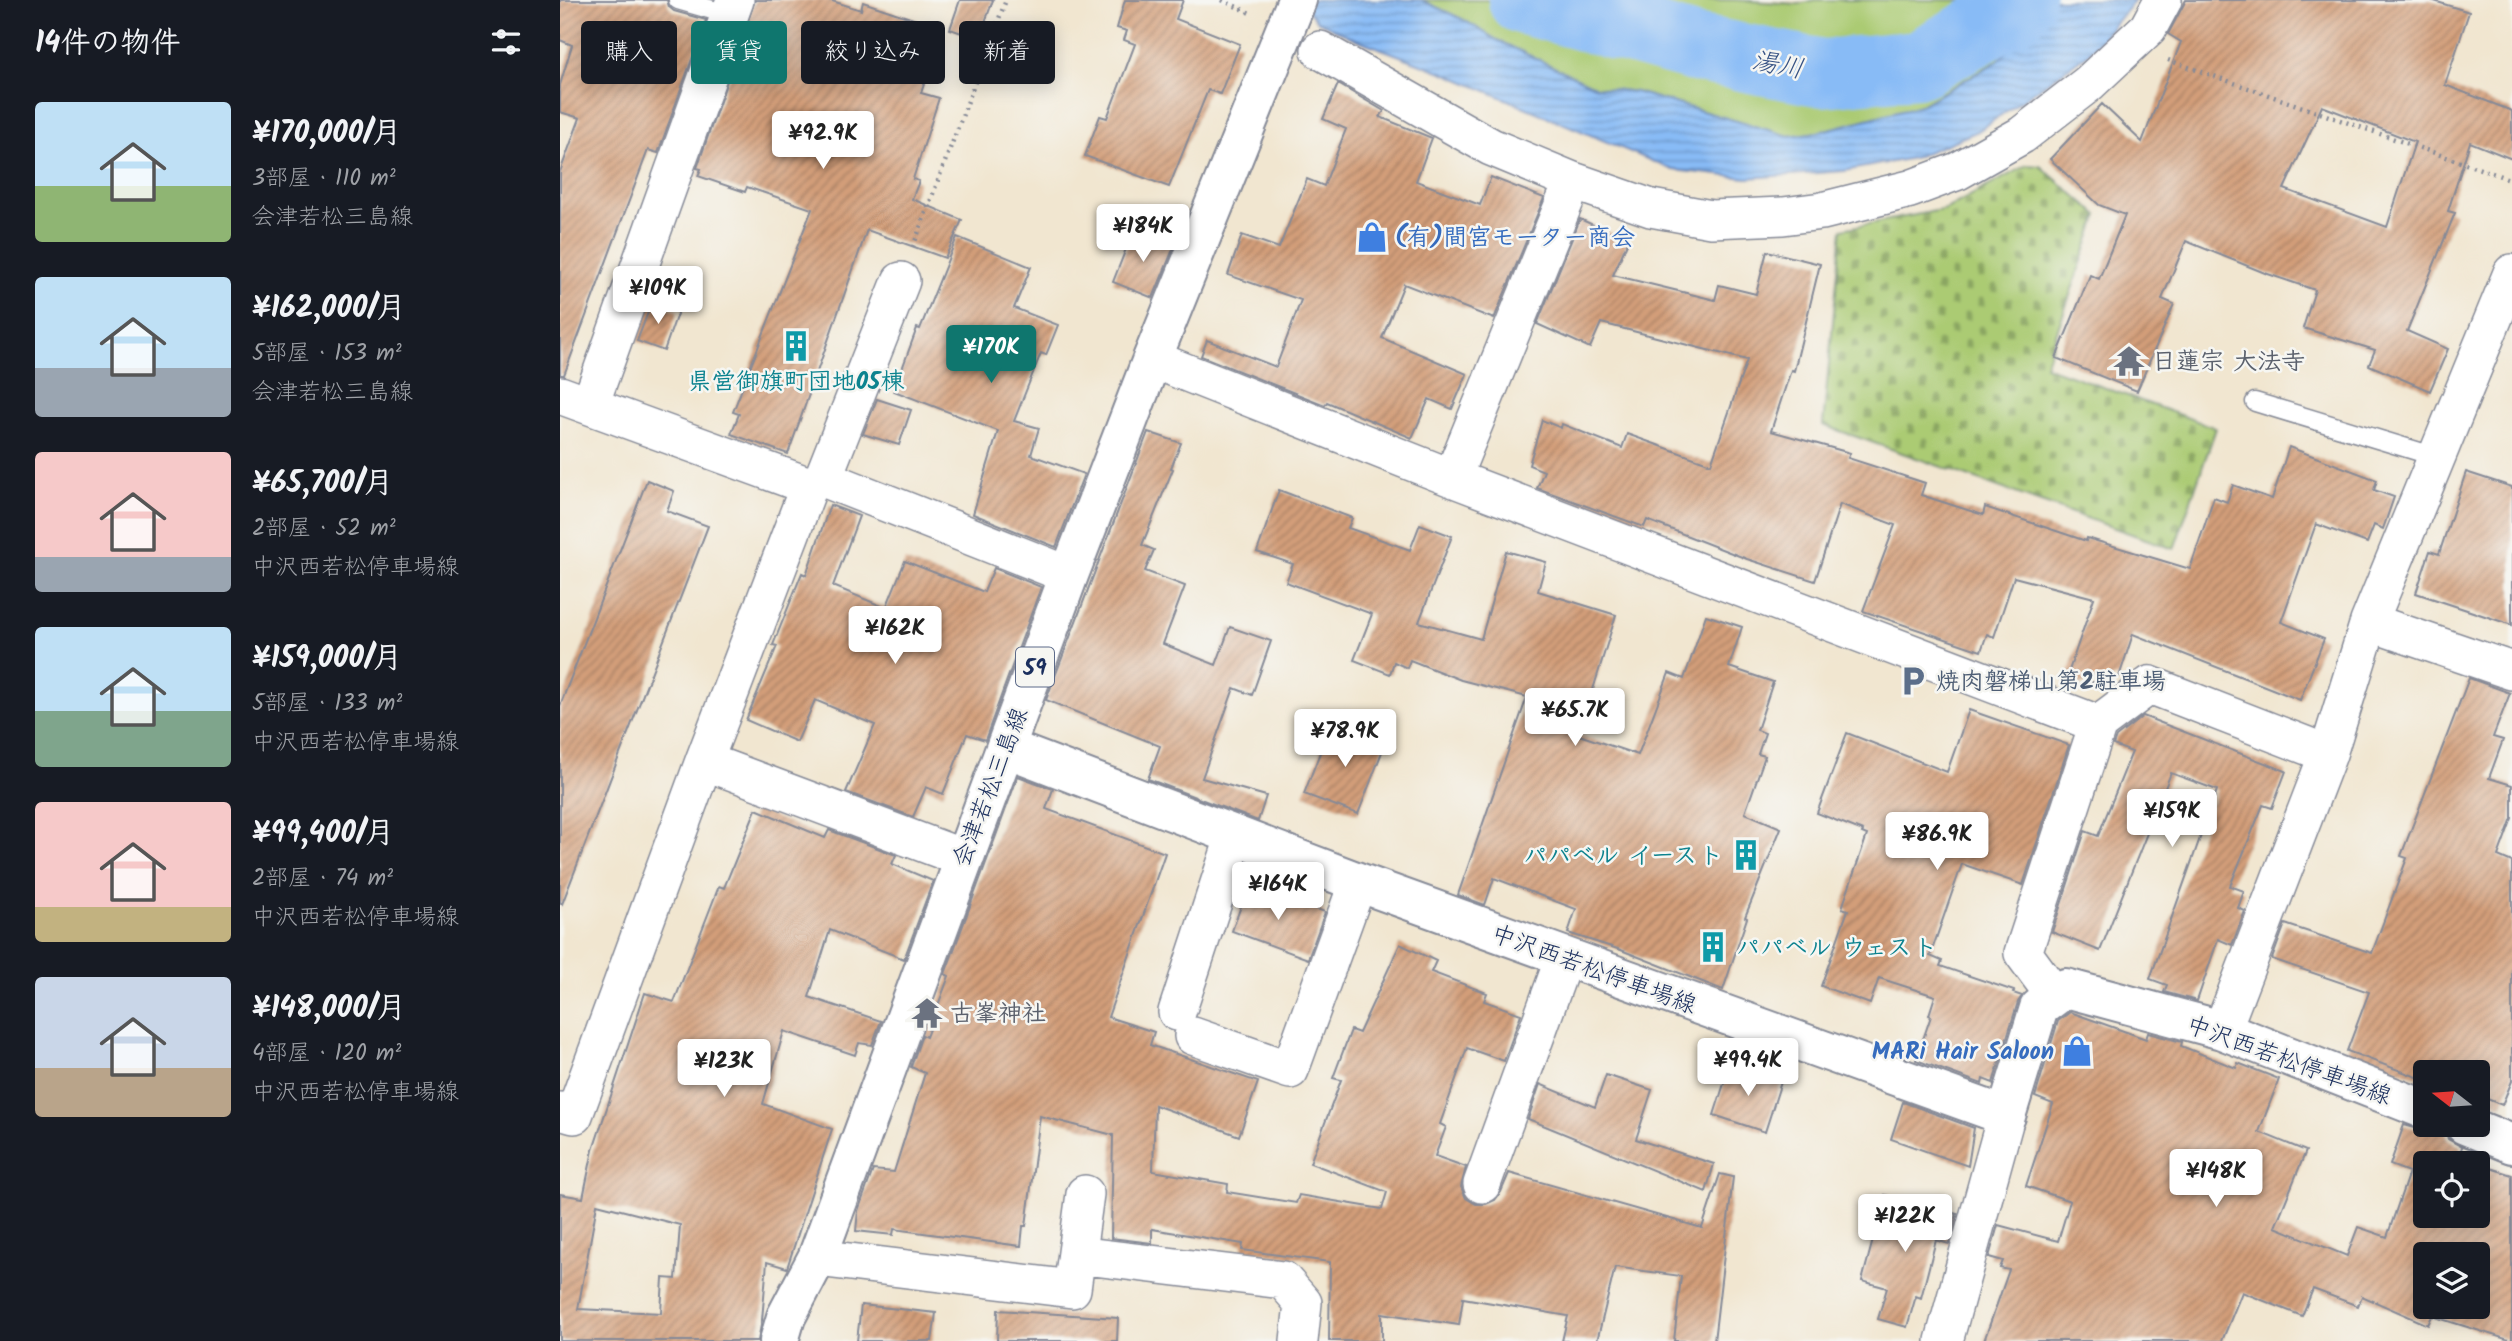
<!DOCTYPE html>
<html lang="ja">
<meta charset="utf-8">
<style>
:root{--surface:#171b24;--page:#242831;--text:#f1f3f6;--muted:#9ea1a6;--accent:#0f766e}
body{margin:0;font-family:Kalam,"Klee One",sans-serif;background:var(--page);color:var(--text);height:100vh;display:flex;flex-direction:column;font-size:26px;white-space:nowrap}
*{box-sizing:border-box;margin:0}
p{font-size:23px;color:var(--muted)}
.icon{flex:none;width:38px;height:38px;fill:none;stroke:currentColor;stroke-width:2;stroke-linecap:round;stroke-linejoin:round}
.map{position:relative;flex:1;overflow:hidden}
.sheet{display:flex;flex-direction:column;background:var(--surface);width:560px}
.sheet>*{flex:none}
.hud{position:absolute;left:21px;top:21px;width:665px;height:63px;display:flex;gap:14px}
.needle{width:46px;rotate:287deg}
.controls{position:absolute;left:1853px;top:1060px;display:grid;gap:14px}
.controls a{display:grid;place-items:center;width:77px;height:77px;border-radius:7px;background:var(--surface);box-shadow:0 4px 18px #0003;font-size:35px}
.price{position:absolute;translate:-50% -60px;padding:0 16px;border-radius:7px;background:#fff;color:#222;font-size:23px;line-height:46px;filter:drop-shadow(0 2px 4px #0008)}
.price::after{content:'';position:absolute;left:50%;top:42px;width:21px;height:16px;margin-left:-10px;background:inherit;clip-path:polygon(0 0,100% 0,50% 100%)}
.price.active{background:var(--accent);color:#fff}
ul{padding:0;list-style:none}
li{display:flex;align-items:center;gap:21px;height:175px;padding:0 35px}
li span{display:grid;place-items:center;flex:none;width:196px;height:140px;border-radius:7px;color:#555}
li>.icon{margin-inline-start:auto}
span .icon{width:84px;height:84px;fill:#fffc;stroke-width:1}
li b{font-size:30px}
h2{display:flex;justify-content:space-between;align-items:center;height:84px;padding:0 35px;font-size:30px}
.pill{padding:0 24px;border-radius:7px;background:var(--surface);box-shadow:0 4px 18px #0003;font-size:24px;line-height:63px}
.pill.active{background:var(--accent);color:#fff}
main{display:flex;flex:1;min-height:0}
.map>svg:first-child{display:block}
.grass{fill:#abcb73;stroke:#637d68;stroke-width:2}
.cemetery{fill:url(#cemetery-stones);stroke:#637d68;stroke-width:2}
.water{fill:url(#water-rules);stroke:#5275aa;stroke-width:2}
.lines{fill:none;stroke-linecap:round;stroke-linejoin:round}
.river{stroke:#88bbf6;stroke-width:68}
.building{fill:url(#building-hatch);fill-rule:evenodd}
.lane-casing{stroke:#868a97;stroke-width:21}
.street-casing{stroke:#868a97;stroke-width:40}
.secondary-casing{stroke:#868a97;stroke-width:42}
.primary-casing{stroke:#868a97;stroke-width:42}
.path{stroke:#868a97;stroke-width:4.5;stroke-dasharray:2 5;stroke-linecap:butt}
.lane{stroke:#fff;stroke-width:18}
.street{stroke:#fff;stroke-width:37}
.secondary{stroke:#fff;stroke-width:38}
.primary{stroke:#fff;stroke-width:38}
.labels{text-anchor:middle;stroke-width:5;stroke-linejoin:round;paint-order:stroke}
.shield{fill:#f6f6f2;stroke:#5d6b8a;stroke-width:2}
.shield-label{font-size:23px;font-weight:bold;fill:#1b2f5e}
.shop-label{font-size:24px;font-weight:bold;fill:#366cbe;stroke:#f6f6f2;text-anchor:start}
.worship-label{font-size:24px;font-weight:bold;fill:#5b616d;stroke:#f6f6f2;text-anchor:start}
.culture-label{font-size:24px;font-weight:bold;fill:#0d838f;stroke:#f6f6f2}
.service-label{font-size:24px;font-weight:bold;fill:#4e5e75;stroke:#f6f6f2;text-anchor:start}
.street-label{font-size:24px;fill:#1b2f5e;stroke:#f6f6f2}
.water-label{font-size:26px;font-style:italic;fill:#365284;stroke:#f6f6f2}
</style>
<main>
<section class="sheet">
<h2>14件の物件<svg class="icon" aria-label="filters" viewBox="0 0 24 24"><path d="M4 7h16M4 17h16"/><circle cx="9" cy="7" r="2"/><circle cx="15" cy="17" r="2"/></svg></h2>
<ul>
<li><span style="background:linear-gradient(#bfe0f5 60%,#8fb573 0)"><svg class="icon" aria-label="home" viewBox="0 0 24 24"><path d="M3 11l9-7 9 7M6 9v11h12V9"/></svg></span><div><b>¥170,000/月</b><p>3部屋 · 110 m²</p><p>会津若松三島線</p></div></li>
<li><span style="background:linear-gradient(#bfe0f5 65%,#9aa5b1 0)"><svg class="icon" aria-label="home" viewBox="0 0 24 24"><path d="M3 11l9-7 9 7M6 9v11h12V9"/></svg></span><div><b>¥162,000/月</b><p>5部屋 · 153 m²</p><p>会津若松三島線</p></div></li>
<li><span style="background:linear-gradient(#f6c9c9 75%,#9aa5b1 0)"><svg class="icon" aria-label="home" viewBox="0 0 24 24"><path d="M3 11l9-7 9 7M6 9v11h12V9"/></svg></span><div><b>¥65,700/月</b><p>2部屋 · 52 m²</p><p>中沢西若松停車場線</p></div></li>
<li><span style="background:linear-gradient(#bfe0f5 60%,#7fa58c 0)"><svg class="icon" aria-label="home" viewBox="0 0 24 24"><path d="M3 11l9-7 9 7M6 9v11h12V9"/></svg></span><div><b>¥159,000/月</b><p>5部屋 · 133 m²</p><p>中沢西若松停車場線</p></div></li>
<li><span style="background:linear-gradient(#f6c9c9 75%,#c2b280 0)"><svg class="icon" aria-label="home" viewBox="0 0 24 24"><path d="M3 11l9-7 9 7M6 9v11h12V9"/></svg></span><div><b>¥99,400/月</b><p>2部屋 · 74 m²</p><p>中沢西若松停車場線</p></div></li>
<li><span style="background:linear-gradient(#c9d6e8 65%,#b9a48a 0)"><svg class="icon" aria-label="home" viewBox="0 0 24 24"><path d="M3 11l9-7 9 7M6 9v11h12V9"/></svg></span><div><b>¥148,000/月</b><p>4部屋 · 120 m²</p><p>中沢西若松停車場線</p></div></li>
</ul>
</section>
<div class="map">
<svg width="1952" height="1341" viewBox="0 0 1952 1341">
<defs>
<pattern id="cemetery-stones" width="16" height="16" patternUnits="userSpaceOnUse" patternTransform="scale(1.75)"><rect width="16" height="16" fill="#abcb73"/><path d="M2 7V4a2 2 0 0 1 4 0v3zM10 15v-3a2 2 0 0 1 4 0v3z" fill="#8aa562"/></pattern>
<pattern id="water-rules" width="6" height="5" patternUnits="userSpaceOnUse" patternTransform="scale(1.75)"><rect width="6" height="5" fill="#88bbf6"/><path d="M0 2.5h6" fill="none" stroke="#6e98ca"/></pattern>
<pattern id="building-hatch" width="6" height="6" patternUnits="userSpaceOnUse" patternTransform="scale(1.75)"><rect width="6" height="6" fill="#d39e79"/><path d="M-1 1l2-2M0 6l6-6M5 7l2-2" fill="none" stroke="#aa8166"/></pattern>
</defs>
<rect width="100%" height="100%" fill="#f6f6f2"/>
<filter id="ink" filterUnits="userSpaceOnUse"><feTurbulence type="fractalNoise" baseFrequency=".0143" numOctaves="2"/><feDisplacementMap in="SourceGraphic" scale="14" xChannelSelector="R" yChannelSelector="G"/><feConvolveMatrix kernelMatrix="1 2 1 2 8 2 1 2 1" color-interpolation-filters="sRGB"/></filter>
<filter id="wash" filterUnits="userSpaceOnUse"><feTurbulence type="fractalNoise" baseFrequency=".00686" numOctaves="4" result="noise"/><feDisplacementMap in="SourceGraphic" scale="28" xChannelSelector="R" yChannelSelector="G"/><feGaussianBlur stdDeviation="1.57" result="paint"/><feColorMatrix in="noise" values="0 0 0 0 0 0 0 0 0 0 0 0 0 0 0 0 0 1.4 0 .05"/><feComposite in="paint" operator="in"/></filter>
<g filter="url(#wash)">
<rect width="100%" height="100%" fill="#f1e6d0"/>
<!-- grass -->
<path class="grass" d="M861,0H1175L1238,4L1254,0H1495L1486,13L1438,61L1361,105L1258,132L1229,136L1076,92L1036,87L937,40L902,19Z"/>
<!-- cemetery -->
<path class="cemetery" d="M1467,165L1480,166L1538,215L1485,366L1656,428L1614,549L1263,425L1282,229L1386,209Z"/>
<!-- water -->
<path class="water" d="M739,0H861L902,19L937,40L1036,87L1075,92L1229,136L1258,132L1361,105L1438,61L1486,13L1495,0H1575L1529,53L1418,131L1353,158L1284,171L1187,178L1113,170L882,72L793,38L757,21Z"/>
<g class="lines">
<!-- river -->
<path class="river" d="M962,0L1135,48L1263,73L1359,64L1455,9L1461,0"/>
</g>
<g id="blocks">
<!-- building -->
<path class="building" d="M0,0H107L109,7L114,11L146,20L98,153L88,150L4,375H0V172L20,118L0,112V85L12,45L0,40Z
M195,0H269L301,10L303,2L383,29L361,93L379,98L353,179L359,181L352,199L402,220L385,258L307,230L228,454L171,434L179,414L173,412L252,209L187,187L185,192L138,176L141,169L137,168Z
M400,0H433L419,39L390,29Z
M565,0H623L616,19L680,44L660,94L648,90L609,187L525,156L540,116L547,118L575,44L564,40L567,31L557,28Z
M1626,0H1871L1909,12L1885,85L1952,111V159L1910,142L1888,211L1895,213L1847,331L1888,349L1870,391L1809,365L1815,350L1743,328L1755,290L1705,273L1626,241L1602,299L1614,304L1577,391L1496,358L1530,275L1539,279L1565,215L1539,205L1490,159L1542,104L1582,142L1621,42L1608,34ZM1762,106L1855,142L1827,227L1724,189Z
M778,84L824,111L820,117L872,138L856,181L920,205L931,177L984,198L934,319L844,284L822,338L907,374L892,409L869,399L852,438L767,402L765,405L641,356L647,340L716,367L741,300L668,275L682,235L719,248L747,179L764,186L786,129L763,119Z
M1020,219L1068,241L1053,275L1155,300L1159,285L1196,294L1207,251L1260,264L1234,371L1231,370L1211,431L1290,453L1288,458L1365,483L1361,495L1423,515L1425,507L1526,541L1527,538L1630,569L1654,497L1667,502L1673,485L1712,499L1729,447L1817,480L1814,490L1834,497L1823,529L1814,525L1807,543L1756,524L1721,622L1764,639L1740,700L1573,634L1559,677L1503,688L1534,598L1454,577L1434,637L1427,634L1421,651L1303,611L1335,525L1280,504L1255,581L1187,559L1087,520L1084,527L977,488L984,471L969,465L982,420L1001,428L1002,424L1062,448L1067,434L1151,464L1187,360L1041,323L1030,348L977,324Z
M573,231L614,247L593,298L553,282Z
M397,237L471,267L454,308L498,325L486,355L481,353L454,421L479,428L471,455L524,474L496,547L413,514L438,431L334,391L357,328L360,329Z
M92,302L118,311L104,351L77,341Z
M317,399L351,410L339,445L303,434Z
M588,432L621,443L611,468L613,469L582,545L594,550L585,571L625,586L603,644L656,665L670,627L711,641L692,695L674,688L642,778L706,796L698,821L588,779L600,746L486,700Z
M1906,472L1952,487V625L1856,593L1870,551L1879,554Z
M87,480L114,491L107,511L148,526L2,904L0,903V706Z
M719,490L792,518L788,528L850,550L860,524L892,536L859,622L921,639L946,551L986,562L978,591L1056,615L1019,735L1078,755L1109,673L1124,679L1146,615L1182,627L1169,667L1213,682L1197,730L1205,733L1198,754L1205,756L1185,813L1221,828L1185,917L1187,918L1163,990L1061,950L1008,933L1016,909L934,878L925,905L898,895L967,697L901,680L850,660L847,668L834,662L830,674L794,660L812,614L726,582L733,564L697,552Z
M270,505L299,516L273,586L326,608L345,561L424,592L434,568L481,587L425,740L407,734L383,794L366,787L353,817L286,792L315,725L255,700L237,742L186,720L217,646L213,645L242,573L246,575Z
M1909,678L1950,693L1933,737L1943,740L1929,778L1952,785V818L1938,856L1952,862V1081L1942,1105L1920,1096L1918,1101V1073H1866V1086L1858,1083L1860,1078L1787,1051L1809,992L1712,959L1725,924L1812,953L1847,858L1841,856Z
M1409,710L1509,745L1463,885L1402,864L1370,956L1382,961L1380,966L1454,991L1453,993L1462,996L1458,1002L1433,1083L1423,1079L1422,1084L1356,1060L1371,1016L1369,1015L1375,996L1319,978L1310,1004L1261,986L1288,910L1282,908L1307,835L1302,833L1303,831L1257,813L1287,733L1387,772Z
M1583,716L1726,771L1712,808L1703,805L1670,886L1684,891L1678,908L1685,911L1672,945L1658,939L1637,1001L1604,992L1607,985L1590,979L1657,790L1611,773L1540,951L1492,932L1525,831L1538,836L1572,752L1553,745L1556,737Z
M771,724L825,744L798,814L744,794Z
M458,776L493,789L486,809L605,853L548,1017L594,1032L590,1045L698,1082L679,1136L595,1105L593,1171L668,1184L667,1192L736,1203L739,1195L822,1209L827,1192L750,1163L781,1080L773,1078L791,1030L799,1033L840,944L876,961L871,972L927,993L924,1001L961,1014L944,1061L907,1048L880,1124L886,1127L875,1156L906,1167L901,1187L906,1198L916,1204H926L935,1200L941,1192L949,1173L1142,1228L1160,1174L1173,1177L1154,1341H1114L1121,1276L1055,1267L1037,1341H1002L1008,1316L903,1298L899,1325L822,1313V1341H769L770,1262L682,1250L683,1244L592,1229V1243L551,1238L553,1135L480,1116L466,1226H463L461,1246L334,1229L333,1235L296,1231L298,1211L313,1170L334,1172L365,1073L351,1067L362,1035L366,1037L389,976L385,974Z
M196,809L265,838L269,830L336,855L332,864L373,881L344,959L270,930L249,997L321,1021L312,1045L299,1043L295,1055L224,1031L203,1104L272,1129L227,1268L207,1262L202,1320L198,1341H0V1194L23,1198L33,1150L85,993L114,1002L159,886L164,888ZM37,1204L120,1225L116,1279L103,1278L101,1313L18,1309Z
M689,884L765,912L748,959L672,931Z
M1510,1012L1586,1039L1588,1033L1622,1042L1621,1046L1676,1068L1678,1063L1719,1079L1699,1132L1746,1151L1715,1227L1787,1256L1798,1227L1827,1237L1849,1172L1830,1165L1844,1125L1869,1132L1884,1125L1888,1139L1902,1147L1898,1157L1918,1164H1866V1216H1918V1164L1952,1175V1341L1872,1316L1868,1325L1802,1296L1798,1306L1753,1289L1742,1316L1682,1292L1662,1341H1424L1449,1270L1440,1268L1443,1261L1429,1257L1438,1225L1498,1241L1510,1201L1466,1186L1493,1104L1475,1097L1498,1021ZM1866,1255H1918V1307H1866Z
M1170,1065L1221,1082L1205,1132L1154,1115Z
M1046,1075L1092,1090L1076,1139L1154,1164L1146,1192L968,1119L980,1084L1035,1107Z
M1343,1102L1414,1128L1408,1166L1331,1139Z
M1325,1195L1397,1214L1389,1244L1376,1240L1361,1298L1356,1296L1347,1327L1318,1319L1327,1288L1302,1281Z
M301,1305L376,1313L372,1341H297Z
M438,1310L558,1318L557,1341H437Z"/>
</g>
</g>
<g filter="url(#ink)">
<use href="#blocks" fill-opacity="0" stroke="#868a97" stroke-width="2"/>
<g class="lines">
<defs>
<path id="lane" d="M118,0L170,15
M1695,402L1870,455"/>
<path id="street" d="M760,50L931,147L1013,181L1091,208L1151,219L1223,216L1262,211L1350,189L1398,171L1462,135L1528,84L1588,28L1603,0
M592,359L892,478L1538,724
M0,395L249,486
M30,405L175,0
M263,478L341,281
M892,478L1013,181
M1809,622L1952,671
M144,761L403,858
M1494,995L1463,953L1538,724L1590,685L1768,754
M617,1012L675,835
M1662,1030L1768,754L1809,622L1952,273
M633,1036L730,1070L798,882
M0,1111L14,1115L144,761L249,486L263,478L509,575
M922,1184L1004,958
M517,1255L723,1280L743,1303L739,1341
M257,1258L512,1289L525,1194
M1384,1341L1446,1116"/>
<path id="secondary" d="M446,748L798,882L1446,1116L1479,1008L1506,988L1662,1030L1866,1110
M1905,1125L1952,1144"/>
<path id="primary" d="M219,1341L226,1317L257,1258L509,575L592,359L737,0"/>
</defs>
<!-- lane casing -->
<use href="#lane" class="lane-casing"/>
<!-- street casing -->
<use href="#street" class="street-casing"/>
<!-- secondary casing -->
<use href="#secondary" class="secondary-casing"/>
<!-- primary casing -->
<use href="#primary" class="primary-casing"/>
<!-- path -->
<path class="path" d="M662,0L690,13
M1608,60L1952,180
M353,247L446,0"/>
<!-- lane -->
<use href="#lane" class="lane"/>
<!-- street -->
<use href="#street" class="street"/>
<!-- secondary -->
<use href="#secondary" class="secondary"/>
<!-- primary -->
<use href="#primary" class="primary"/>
</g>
</g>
<!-- icons -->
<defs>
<symbol id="shop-bare" viewBox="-9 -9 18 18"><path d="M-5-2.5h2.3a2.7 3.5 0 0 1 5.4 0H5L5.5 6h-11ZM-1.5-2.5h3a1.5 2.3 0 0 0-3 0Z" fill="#3f7fe0" stroke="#f6f6f2" stroke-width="2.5" paint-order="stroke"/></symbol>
<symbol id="building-bare" viewBox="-9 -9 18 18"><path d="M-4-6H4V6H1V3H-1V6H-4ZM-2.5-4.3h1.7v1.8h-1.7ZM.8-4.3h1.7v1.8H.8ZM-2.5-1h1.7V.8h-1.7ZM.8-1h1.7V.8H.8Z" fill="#0f9aa8" stroke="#f6f6f2" stroke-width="2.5" paint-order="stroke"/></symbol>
<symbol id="temple-bare" viewBox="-9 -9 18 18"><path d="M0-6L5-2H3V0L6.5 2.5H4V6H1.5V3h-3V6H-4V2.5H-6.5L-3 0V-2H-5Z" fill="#6b7280" stroke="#f6f6f2" stroke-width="2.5" paint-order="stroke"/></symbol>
<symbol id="parking-bare" viewBox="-9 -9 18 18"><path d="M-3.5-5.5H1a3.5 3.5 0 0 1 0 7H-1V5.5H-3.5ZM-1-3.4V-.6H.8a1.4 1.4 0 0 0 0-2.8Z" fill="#5c6f8a" stroke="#f6f6f2" stroke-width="2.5" paint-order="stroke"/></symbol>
</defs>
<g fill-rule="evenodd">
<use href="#shop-bare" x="790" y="215" width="44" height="44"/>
<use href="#building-bare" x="214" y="324" width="44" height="44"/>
<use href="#temple-bare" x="1547" y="339" width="44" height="44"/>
<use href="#parking-bare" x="1331" y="659" width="44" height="44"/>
<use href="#building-bare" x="1164" y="833" width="44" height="44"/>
<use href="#building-bare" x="1131" y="925" width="44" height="44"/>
<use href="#temple-bare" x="345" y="991" width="44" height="44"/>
<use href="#shop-bare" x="1495" y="1029" width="44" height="44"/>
</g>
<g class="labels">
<!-- shield labels -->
<rect class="shield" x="456" y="647.5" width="38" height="39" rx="5"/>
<g class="shield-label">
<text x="475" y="675">59</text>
</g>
<!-- shop labels -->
<g class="shop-label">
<text x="835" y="245">(有)間宮モーター商会</text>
<text x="1494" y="1059" text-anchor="end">MARi Hair Saloon</text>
</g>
<!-- worship labels -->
<g class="worship-label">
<text x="1592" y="369">日蓮宗 大法寺</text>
<text x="390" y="1021">古峯神社</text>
</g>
<!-- culture labels -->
<g class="culture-label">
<text x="236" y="389">県営御旗町団地05棟</text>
<text x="1163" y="863" text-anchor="end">パパベル イースト</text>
<text x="1176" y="955" text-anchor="start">パパベル ウェスト</text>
</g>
<!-- service labels -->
<g class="service-label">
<text x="1376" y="689">焼肉磐梯山第2駐車場</text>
</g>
<!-- street labels -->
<g class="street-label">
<text transform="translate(430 787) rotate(-69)" y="8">会津若松三島線</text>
<text transform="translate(1034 969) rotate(20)" y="8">中沢西若松停車場線</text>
<text transform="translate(1729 1060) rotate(20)" y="8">中沢西若松停車場線</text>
</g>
<!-- water labels -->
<g class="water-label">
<text transform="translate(1218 64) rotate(11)" y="9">湯川</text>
</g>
</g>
</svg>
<div class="controls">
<a><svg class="needle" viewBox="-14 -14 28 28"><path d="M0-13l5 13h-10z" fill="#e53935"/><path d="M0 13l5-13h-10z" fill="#9ea1a6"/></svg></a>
<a><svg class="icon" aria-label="locate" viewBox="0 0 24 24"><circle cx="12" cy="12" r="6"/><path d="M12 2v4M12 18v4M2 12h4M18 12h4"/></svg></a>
<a><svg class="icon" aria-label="layers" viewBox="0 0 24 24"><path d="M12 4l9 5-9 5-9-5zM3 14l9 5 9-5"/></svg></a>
</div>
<b class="price" style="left:263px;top:171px">¥92.9K</b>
<b class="price" style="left:583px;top:264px">¥184K</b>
<b class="price" style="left:98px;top:326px">¥109K</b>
<b class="price active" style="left:431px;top:385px">¥170K</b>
<b class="price" style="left:335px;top:666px">¥162K</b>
<b class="price" style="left:1015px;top:748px">¥65.7K</b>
<b class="price" style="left:785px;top:769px">¥78.9K</b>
<b class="price" style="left:1612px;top:849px">¥159K</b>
<b class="price" style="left:1377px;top:872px">¥86.9K</b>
<b class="price" style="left:718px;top:922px">¥164K</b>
<b class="price" style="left:1188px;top:1098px">¥99.4K</b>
<b class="price" style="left:164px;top:1099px">¥123K</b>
<b class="price" style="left:1656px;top:1209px">¥148K</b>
<b class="price" style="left:1345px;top:1254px">¥122K</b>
<div class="hud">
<a class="pill">購入</a>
<a class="pill active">賃貸</a>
<a class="pill">絞り込み</a>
<a class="pill">新着</a>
</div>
</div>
</main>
